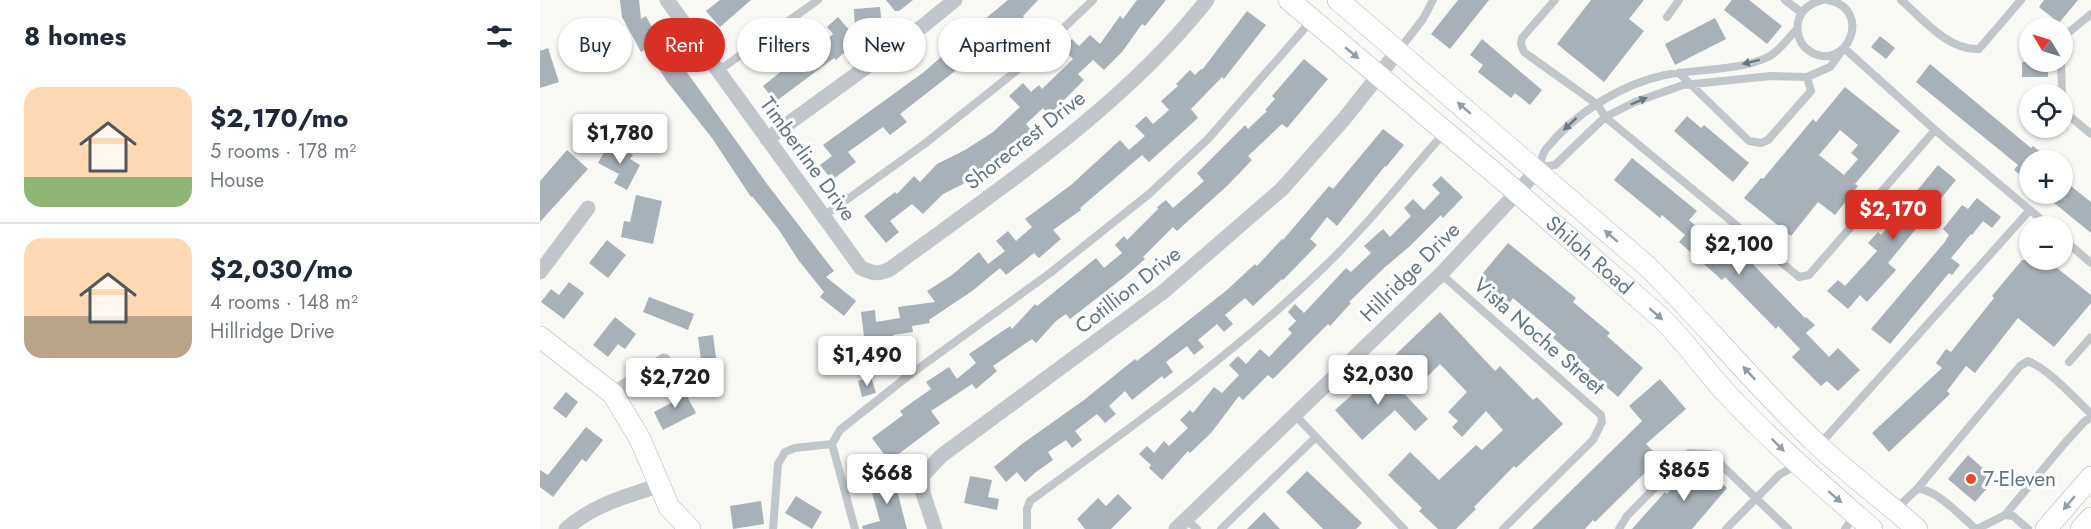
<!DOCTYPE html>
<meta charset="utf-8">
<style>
:root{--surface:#fff;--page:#f2f2f3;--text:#1f2937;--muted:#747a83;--line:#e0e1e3;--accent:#d93025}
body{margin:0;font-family:Jost,sans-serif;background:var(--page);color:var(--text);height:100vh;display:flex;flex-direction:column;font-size:22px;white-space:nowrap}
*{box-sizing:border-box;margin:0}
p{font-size:20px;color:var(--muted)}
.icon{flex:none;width:33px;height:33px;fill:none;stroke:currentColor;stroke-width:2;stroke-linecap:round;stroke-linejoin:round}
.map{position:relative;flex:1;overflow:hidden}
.panel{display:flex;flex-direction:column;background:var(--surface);width:540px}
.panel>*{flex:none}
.guide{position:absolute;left:18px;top:18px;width:570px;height:54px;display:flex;gap:12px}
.needle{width:39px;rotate:308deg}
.buttons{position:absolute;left:1479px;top:18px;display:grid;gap:12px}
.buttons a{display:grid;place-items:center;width:54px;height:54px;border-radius:50%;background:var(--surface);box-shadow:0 2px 4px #0004;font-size:30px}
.price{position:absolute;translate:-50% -51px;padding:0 14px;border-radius:6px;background:#fff;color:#222;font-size:20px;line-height:39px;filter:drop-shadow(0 2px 3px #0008)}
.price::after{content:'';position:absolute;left:50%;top:36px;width:18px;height:14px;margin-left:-9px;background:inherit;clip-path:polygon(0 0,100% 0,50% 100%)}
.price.selected{background:var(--accent);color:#fff}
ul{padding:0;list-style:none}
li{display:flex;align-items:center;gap:18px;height:150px;padding:0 24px}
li+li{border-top:2px solid var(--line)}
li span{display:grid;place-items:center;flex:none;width:168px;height:120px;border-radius:18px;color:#555}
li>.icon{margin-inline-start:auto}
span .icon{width:72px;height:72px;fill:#fffc;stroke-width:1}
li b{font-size:26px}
h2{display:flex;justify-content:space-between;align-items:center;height:72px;padding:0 24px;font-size:26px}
.chip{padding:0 21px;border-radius:27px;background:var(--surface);box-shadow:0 2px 4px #0004;font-size:21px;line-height:54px}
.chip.selected{background:var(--accent);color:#fff}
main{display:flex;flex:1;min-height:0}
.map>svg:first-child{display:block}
.building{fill:#a8b1b7;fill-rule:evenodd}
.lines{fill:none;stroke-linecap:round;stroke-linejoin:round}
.secondary-casing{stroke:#b4babe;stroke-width:22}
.lane{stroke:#c1c6ca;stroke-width:8}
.street{stroke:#c1c6ca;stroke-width:15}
.secondary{stroke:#fff;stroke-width:21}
.oneway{fill:#929ea7}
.oneway2{fill:#687985}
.poi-dot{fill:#e74a27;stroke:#fff;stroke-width:2}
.labels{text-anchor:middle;stroke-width:6;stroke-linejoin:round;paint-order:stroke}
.street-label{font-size:21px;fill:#637581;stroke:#fff}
.poi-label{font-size:21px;fill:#637581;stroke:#fff;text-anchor:start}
</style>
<main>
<section class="panel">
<h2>8 homes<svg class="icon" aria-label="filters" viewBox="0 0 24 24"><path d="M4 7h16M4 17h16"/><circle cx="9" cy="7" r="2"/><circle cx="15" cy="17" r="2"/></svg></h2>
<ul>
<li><span style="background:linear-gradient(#ffd9b3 75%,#8fb573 0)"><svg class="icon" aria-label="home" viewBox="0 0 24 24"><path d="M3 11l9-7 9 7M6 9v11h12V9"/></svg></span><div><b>$2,170/mo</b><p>5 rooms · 178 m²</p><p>House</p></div></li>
<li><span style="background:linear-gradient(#ffd9b3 65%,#b9a48a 0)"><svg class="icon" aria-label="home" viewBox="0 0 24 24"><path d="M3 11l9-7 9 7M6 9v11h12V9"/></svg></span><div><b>$2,030/mo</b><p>4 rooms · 148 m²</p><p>Hillridge Drive</p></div></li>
</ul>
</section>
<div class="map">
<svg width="1551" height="529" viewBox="0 0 1551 529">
<rect width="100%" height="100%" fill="#f8f8f5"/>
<!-- building -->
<path class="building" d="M80,0H99L101,19L106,16L123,49L128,46L227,184L294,271L286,277L316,301L304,316L280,297L284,292L259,261L239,230L212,196L211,197L172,138L126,80L106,49L101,52L82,17Z
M180,0H211L180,27L166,11Z
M346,0H373L359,11H355Z
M468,0H498L483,16L484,17L458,39L423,62L424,64L360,114L367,122L350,135L343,127L308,152L316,162L292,180L280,165L292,156L283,145L384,72L418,42L448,22L445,19Z
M597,0H626L605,26L602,24L582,52L564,70L553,60L538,74L544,80L509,115L503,108L486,124L491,130L459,157L430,177L431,180L403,194L383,214L372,204L350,221L359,232L346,243L324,216L355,192L357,194L374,176L380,182L397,164L425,150L453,132L480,107L469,96L483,83L491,92L499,85L502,89L533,59L522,48L532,39L539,46L550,35L560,44L580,16L583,19Z
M918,0H949L910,49L891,34Z
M1051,0H1104L1089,19L1104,31L1064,82L1017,44Z
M1192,0H1209L1242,26L1227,44L1184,10Z
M1504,0H1538L1519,23L1499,7Z
M340,7L342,28L315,30L314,9Z
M707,11L726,25L684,79L682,77L651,109L658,118L609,162L602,155L540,208L541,210L513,230L521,239L499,258L494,253L466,275L460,268L432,291L389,320L390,323L372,326L373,332L353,335L355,347L326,352L321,312L335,310L336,322L360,318L358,307L395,302L387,291L412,275L439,252L448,264L465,251L456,241L468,231L476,241L492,227L485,219L531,185L580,140L589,150L605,136L595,126L606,116L613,124L629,110L621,101L638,86L636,84L650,70L655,75L661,69L662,70Z
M298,17L318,40L296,60L294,58L235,102L223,86L274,45L277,48L293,34L287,27Z
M1175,18L1186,39L1135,65L1125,44Z
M1340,36L1355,48L1346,59L1331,47Z
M942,39L1002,90L990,105L975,93L971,98L938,72L943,65L930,55Z
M8,48L19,82L0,88V51Z
M764,59L788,79L747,128L742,124L708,156L712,160L687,186L637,231L633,227L603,257L605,259L583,278L530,319L526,314L516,321L496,343L492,339L453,366L457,371L436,389L432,384L391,411L400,423L349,461L332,438L363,415L360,411L391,389L386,382L409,367L417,379L436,363L429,354L470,326L472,329L495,304L497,306L556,258L564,268L582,253L575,245L584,236L587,240L618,209L617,207L626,200L633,208L664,181L657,173L705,125L708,129L727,111L725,110L735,99L732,96Z
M1482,62H1508V77H1482Z
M1390,64L1491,148L1493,146L1510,160H1490V183L1474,170L1478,165L1376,82Z
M1305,87L1360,131L1315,184L1318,186L1295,215L1278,202L1251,236L1204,198L1221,178L1223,179L1273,119L1276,122ZM1300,130L1318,145L1311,153L1318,159L1304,175L1279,155Z
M1147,116L1161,128L1164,125L1209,163L1193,182L1134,131Z
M843,129L864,145L846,167L845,166L797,226L787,217L770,239L777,245L743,280L742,279L713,306L705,298L685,315L693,324L684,332L677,324L658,340L664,347L654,355L647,346L626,362L633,372L624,379L622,376L592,400L585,391L569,406L576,414L565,423L557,414L535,431L542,440L532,448L526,440L508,452L513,460L496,472L485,482L477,472L466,482L454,467L482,444L544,400L595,359L597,361L687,290L715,264L717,266L742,239L743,240L789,186L793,189Z
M70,142L93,155L90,159L100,165L87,190L74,183L79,174L58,163Z
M27,150L48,169L0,222V181Z
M1092,158L1157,211L1149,220L1174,242L1175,241L1188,253L1196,244L1206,253L1204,255L1265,318L1266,317L1275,325L1266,333L1289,357L1298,348L1320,370L1298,391L1287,381L1281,386L1252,357L1260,349L1238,326L1236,329L1185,277L1182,280L1139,242L1145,235L1122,215L1120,218L1074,180Z
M1398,165L1416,180L1348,263L1356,270L1327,302L1320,295L1308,309L1287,291L1298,280L1305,286L1337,251L1328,243L1338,232L1341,235Z
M901,176L923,197L903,218L901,215L870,246L844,268L809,302L811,303L790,326L788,324L733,379L728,375L703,400L699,396L671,433L650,453L648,451L622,480L609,468L611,465L599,454L607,446L614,453L624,441L629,446L648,428L640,420L650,410L653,413L674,387L682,393L699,375L689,365L698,356L706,364L720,349L729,357L752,333L748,329L756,321L748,312L755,304L764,313L806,268L811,272L831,253L824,246L843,229L850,237L871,216L864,208L873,199L884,210L900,193L892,185Z
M1522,179L1551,202V233L1503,194H1522Z
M96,195L122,201L113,244L81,237L84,221L90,222Z
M1437,198L1461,217L1452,228L1443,221L1432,235L1431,234L1411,258L1420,265L1412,275L1409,273L1350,344L1331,329L1404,243L1409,235L1403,229L1422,205L1428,209Z
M67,240L86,255L68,278L49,263Z
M968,243L1036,298L1033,302L1070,333L1067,336L1103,368L1078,397L1048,371L1050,369L1013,338L1016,334L973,298L968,305L938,279Z
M1482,260H1507L1551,295V303L1514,347L1478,318L1435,373L1426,366L1407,391L1410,394L1349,452L1332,433L1402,368L1396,363L1406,349L1411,352L1454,298L1452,296Z
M29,282L44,293L24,319L1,302L11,289L19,295Z
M109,297L154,314L148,330L103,312Z
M900,312L955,371L960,366L993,400L997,397L1023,424L976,468L974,466L934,507L936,509L916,529H898L879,511L882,508L848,475L870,452L899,480L936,445L942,450L963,430L946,411L922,437L912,427L918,421L908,412L927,392L900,364L879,385L851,359Z
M75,317L96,334L85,349L78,344L68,357L53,345Z
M173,335L179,380L164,383L158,337Z
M841,369L888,419L875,431L855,410L822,440L795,410Z
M331,377L336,393L322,397L318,381Z
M1120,379L1146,409L1106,444L1120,458L1055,522L1053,520L1045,529H992L1102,421L1089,406Z
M141,385L156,413L123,430L114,412L135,401L129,391Z
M26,392L38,402L26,418L13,408Z
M46,427L63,440L46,462L42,459L13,497L0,487V470L8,475Z
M1428,455L1455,479L1435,502L1408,479Z
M1158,462L1187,488L1152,529H1092L1125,492L1127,494L1147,470L1149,472Z
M767,471L822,523L816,529H783L746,492Z
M353,475L367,529H323L322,526L340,521L329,482Z
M430,476L452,480L448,497L459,499L457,510L424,503Z
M578,494L592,508L571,529H545L537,519L558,498L566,506Z
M256,496L282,512L272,529L245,513Z
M221,501L224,524L193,529L190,506Z
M724,512L740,529H707Z"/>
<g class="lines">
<defs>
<g id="secondary">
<path id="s1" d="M749,0L971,187L1119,316C1145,340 1164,370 1188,395C1233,443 1283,486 1332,529"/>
<path d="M798,0L1108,267C1167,325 1219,390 1279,446C1310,475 1345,501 1377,529"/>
<path d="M0,337L73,394L100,439L129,507L150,529"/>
<path d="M1506,529L1551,477"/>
<path d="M1541,529L1551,518"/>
</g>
</defs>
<!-- secondary casing -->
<use href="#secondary" class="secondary-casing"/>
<!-- lane -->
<path class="lane" d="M1015,0L982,38L981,44L984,52L1058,105L1065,117L1259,277L1269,275L1395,130
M1245,0L1262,13
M1283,0C1267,3 1255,15 1258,33C1259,41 1264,48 1271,52C1307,73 1334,9 1288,0
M1361,0C1382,18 1408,51 1439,49L1481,0
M1127,17L1139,0
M1522,45L1528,33L1551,14
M859,50L883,19L893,0
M1521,62L1522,94
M178,71L278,0
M1139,73L1209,141L1221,143L1228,140L1271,91L1267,77
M1522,95L1527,114L1551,134
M1000,167L1015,165L1065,117L1095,102L1143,85L1231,76L1267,77L1290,67L1304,48L1395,130L1509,226
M998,169C1002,163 1001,155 1006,149C1034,114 1081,84 1125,75C1155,69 1200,71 1228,57C1239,52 1248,38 1257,29
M284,216L383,145L461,83L490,60L553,0
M1522,238L1551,263
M901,274L1061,415L1062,422L1053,440L963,529
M1529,362L1551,337
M755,415L864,529
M1281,443L1490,210
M1377,489L1480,366L1488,361C1510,370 1534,398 1551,414
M1356,509L1377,489C1396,488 1421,517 1436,529
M1465,515L1524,444L1544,422L1551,417
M646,519L657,529
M233,529L238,464L245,452L255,448L292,444
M315,529L292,444L300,430L368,376L510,273L609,194L668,139L771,21
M487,529V509L490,501C591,427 693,355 783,268C827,226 864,178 905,132
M681,529L776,437
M1079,529L1087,516L1149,453L1170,454L1248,529
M1186,529L1239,475L1256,465
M1305,529L1315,516
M1437,529L1465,515L1473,516L1488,529"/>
<!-- street -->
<path class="street" d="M127,0L321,268C333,273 338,275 350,269C459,189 583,107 667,0
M227,139L383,26L415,0
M0,272L48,208
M73,394L124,361
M26,529C53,505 86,496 121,485
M395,529L383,493L382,476L401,456L623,292L742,189L804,119L858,51
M636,529L901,274L996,172"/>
<!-- secondary -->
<use href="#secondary" class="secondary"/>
</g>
<!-- one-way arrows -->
<defs><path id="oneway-solid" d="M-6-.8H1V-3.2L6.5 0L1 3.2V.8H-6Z" transform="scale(1.5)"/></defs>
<g class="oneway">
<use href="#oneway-solid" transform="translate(812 53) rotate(40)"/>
<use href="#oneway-solid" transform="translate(924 108) rotate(-139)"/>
<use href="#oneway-solid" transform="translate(1071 236) rotate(-139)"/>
<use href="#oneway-solid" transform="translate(1116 314) rotate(41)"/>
<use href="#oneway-solid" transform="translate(1209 373) rotate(-133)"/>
<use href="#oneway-solid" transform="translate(1238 445) rotate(45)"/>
<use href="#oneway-solid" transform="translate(1295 497) rotate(41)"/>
<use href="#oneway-solid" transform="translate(1529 503) rotate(130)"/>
</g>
<g class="oneway2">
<use href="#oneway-solid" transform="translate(1211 62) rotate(166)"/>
<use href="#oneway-solid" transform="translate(1099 101) rotate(-23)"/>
<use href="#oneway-solid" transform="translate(1030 124) rotate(137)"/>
</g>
<!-- markers -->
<circle class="poi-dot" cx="1431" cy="479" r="6"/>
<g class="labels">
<!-- street labels -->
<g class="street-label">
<text transform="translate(485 140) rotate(-38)" y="7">Shorecrest Drive</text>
<text transform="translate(268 159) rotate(54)" y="7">Timberline Drive</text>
<text dy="7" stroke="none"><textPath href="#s1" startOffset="394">Shiloh Road</textPath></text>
<text transform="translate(870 272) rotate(-45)" y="7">Hillridge Drive</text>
<text transform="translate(588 290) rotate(-38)" y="7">Cotillion Drive</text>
<text transform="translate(999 336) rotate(41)" y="7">Vista Noche Street</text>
</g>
<!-- poi labels -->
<g class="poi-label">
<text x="1443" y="486">7-Eleven</text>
</g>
</g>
</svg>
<div class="buttons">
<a><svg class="needle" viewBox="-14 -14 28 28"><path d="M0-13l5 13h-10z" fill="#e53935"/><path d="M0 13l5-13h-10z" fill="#747a83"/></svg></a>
<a><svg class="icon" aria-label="locate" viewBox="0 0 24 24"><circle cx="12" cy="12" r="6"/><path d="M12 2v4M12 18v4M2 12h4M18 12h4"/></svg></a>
<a>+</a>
<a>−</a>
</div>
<b class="price" style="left:80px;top:165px">$1,780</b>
<b class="price selected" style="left:1353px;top:241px">$2,170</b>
<b class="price" style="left:1199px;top:276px">$2,100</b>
<b class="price" style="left:327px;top:387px">$1,490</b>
<b class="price" style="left:838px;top:406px">$2,030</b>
<b class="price" style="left:135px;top:409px">$2,720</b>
<b class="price" style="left:1144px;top:502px">$865</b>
<b class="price" style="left:347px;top:505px">$668</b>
<div class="guide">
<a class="chip">Buy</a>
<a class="chip selected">Rent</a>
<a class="chip">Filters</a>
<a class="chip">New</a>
<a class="chip">Apartment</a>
</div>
</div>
</main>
